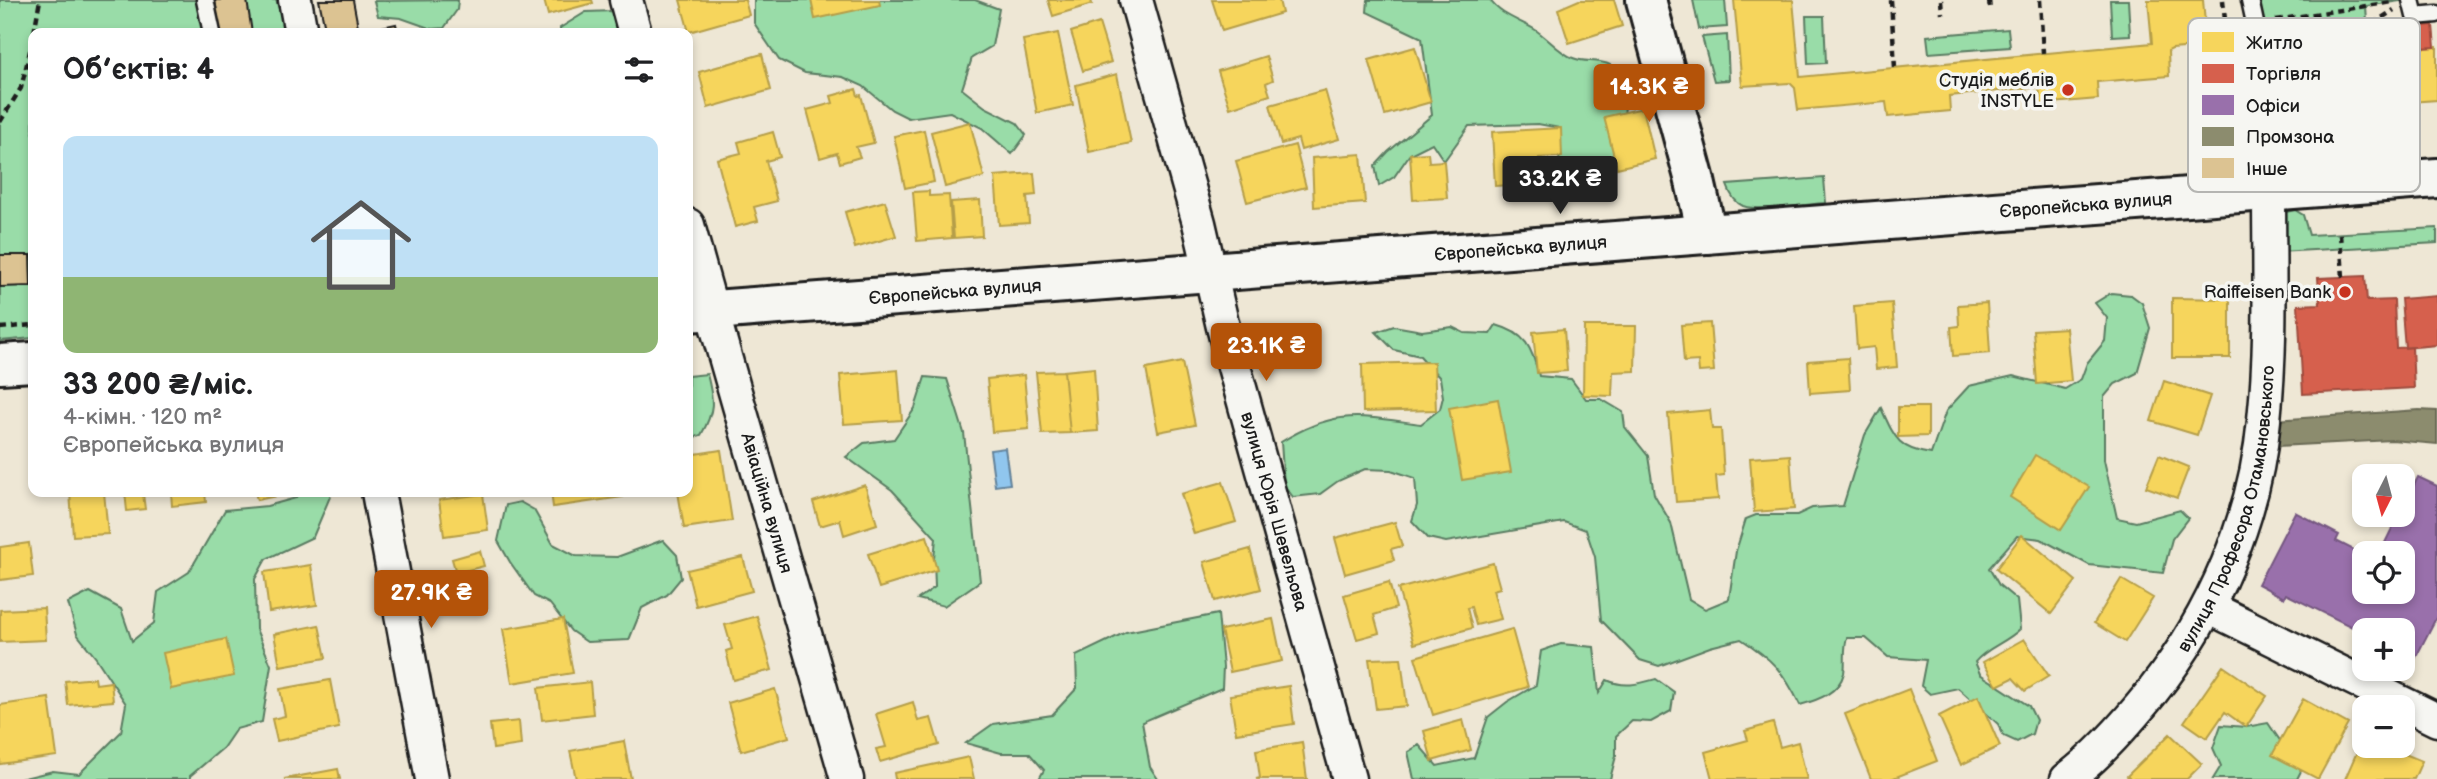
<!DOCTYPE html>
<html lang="uk">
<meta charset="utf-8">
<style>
:root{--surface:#fff;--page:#f6f6f6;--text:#202124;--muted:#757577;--line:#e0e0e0;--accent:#b45309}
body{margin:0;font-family:"Balsamiq Sans",sans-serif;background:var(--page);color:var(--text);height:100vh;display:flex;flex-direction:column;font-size:26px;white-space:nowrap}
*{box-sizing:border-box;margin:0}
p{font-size:23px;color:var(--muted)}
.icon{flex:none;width:38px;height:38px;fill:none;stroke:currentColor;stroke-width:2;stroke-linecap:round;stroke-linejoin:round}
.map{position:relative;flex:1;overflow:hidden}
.sheet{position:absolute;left:28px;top:28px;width:665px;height:469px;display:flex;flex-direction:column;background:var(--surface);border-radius:14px;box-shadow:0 4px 10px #0003}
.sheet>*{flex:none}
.needle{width:46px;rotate:186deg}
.controls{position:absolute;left:2352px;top:464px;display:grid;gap:14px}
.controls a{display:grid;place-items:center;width:63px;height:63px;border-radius:14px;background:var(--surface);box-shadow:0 4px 10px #0003;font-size:35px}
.price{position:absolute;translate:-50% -60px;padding:0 16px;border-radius:7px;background:var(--accent);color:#fff;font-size:23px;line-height:46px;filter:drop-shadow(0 2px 4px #0008)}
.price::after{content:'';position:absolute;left:50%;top:42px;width:21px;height:16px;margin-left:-10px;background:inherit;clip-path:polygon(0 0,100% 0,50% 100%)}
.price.current{background:#222;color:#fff}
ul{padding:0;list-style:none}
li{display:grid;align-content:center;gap:14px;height:371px;padding:0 35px}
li+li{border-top:2px solid var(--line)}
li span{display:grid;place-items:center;height:217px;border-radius:14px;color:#555}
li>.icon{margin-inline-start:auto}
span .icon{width:126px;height:126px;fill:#fffc;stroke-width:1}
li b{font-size:30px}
h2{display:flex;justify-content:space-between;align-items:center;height:84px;padding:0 35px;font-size:30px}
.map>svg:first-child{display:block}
.green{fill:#99dca8;stroke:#5a7c62;stroke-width:2}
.water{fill:#90c6ee;stroke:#62829a;stroke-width:2}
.homes{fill:#f6d55c;stroke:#b59e49;stroke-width:2}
.shops{fill:#d6604d;stroke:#9e4c3e;stroke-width:2}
.offices{fill:#9970ab;stroke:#745780;stroke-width:2}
.industry{fill:#8c8c6e;stroke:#6a6a55;stroke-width:2}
.building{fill:#dcc392;stroke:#1c1c1c;stroke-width:2}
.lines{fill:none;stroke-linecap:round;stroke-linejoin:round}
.service-casing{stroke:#1c1c1c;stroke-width:21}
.minor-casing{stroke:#1c1c1c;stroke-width:37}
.tertiary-casing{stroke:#1c1c1c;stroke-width:44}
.secondary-casing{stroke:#1c1c1c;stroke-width:44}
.path{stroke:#1c1c1c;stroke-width:4.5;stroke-dasharray:7 5;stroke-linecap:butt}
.service{stroke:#f6f6f2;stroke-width:16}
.minor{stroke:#f6f6f2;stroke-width:32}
.tertiary{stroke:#f6f6f2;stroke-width:38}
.secondary{stroke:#f6f6f2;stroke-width:38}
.poi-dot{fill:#c8321e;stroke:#f6f6f2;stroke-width:2.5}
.labels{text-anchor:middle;stroke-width:7;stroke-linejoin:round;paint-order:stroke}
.poi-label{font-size:18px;fill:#1c1c1c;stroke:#f6f6f2;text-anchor:end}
.street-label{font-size:18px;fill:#1c1c1c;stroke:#f6f6f2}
.key{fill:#f6f6f2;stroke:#b5b5b2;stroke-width:2}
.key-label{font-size:19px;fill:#1c1c1c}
</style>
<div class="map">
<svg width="2437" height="779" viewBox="0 0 2437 779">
<rect width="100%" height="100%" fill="#eee7d5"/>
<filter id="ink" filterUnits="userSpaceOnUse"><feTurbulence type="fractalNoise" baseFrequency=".0143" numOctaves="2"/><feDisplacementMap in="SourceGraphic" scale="14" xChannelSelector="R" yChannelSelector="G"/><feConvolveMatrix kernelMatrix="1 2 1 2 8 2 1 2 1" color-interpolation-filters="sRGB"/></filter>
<g filter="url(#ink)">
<!-- green -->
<path class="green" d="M0,0H276L287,33H33V338L0,341Z
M458,0L457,10L444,28L432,29L401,18L378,16L374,1Z
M754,0H975L999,9L992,46L972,58L962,89L985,107L1017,123L1026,135L1012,154L982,128L950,112L908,118L892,110L863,86L843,77L805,73L779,60L754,23Z
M1368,0H1490C1500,15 1519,20 1534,29C1547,37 1559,53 1573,58C1584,63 1599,59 1610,65C1639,81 1618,145 1613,171C1593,181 1580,182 1559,172L1560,128L1538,124L1469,126L1444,161L1432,143L1410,154L1394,177L1379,186L1375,166L1388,152L1432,115L1422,38L1367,12Z
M1693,0H1725L1727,27L1699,29Z
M2110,0H2128L2130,35L2112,36Z
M2256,0H2407L2366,6L2371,86L2377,97L2373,116L2359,120L2300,126L2294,122L2263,124Z
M614,11L620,33H560V28L586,12Z
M1806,16H1824L1826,63L1808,64Z
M2008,29L2010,47L1929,53L1927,36Z
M1727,35L1729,80L1714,81L1702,37Z
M1824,178L1826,203C1807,204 1759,212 1743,206C1734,202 1730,194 1727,185Z
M2295,210L2303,215L2309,235L2437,228V243L2276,252L2280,218L2286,212Z
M2111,293L2131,295L2142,303L2150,328L2137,373L2115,384L2104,397V460L2117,518L2136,522L2180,510L2188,518L2172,539L2163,573L2089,565L2041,539L2017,536L1989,568L1999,585L2017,600L2020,629C2006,643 1987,647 1975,662L1980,674L2029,706L2036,720L2032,734L2017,742L2004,736L1998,724L1958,688L1930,694L1921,686L1926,660L1888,657L1866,638H1847C1843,650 1846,661 1844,673C1839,693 1818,700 1800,705C1784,672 1772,659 1741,639L1710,647L1659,666L1640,660L1601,620L1595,557L1586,530L1564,522L1446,542L1428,538L1412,521L1417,505L1415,478L1391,470L1365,469L1338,481L1320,494L1293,497L1284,485L1281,442C1336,408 1360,416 1421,424L1440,409L1443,397L1440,378L1420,356L1394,350L1376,332L1394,326L1422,331L1452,327L1464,333L1490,334L1496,325C1528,334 1531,348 1539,376L1571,379L1586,399H1601L1623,412L1625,427L1648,456L1654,494L1671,523L1689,599L1705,609L1729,599L1736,551L1746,519L1756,515H1797L1812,508L1843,506L1865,435L1881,408C1894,436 1897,449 1931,454L1946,411L1969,386L2013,376L2065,389L2081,379L2087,363L2105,341L2107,318L2095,303Z
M707,374C714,401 715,411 701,435L688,439V376Z
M925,377L947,379L964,433L980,581L944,606L918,599L935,587L934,559L936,538L892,490L846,457L864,443L894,439L915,408Z
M297,492H332L313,537L266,559L255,579L256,629L271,665L262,722L236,729L223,748L190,776V779H20L53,771L79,774L121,732L126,704L96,658L77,634L68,603L90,592L121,609L132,641L154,623L158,592L189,572L225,510L267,506L296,498Z
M520,502L534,510L553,544L576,556L617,557L663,540L677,555L681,578L667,595L642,608L629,640L587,642L571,631L550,604L534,596L510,562L498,541L506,505Z
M1218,614L1223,667L1222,688L1142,722L1150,767L1158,779H1039L1044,770L1029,753H1001L966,743L993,724L1052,715L1077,688L1076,656L1126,632Z
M1561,644L1594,647L1599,693L1607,680C1624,688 1638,684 1656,679L1674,692L1671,711L1651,722L1632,721L1616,736V756L1610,779H1414L1408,752L1419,745L1437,766L1474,758L1488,717L1507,702L1536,685L1541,651Z
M2268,723L2301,771L2297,779H2213L2221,766L2213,748L2221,725L2246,727Z"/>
<!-- water -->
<path class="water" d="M1005,448L1010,484L995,486L990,450Z"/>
<!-- homes -->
<path class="homes" d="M544,0H592L593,3L548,15Z
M680,0H745L749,15L689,32Z
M811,0H879L880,5L815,19Z
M1048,0H1091L1092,4L1053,16Z
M1212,0H1279L1282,13L1222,31Z
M1579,0H1614L1622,26L1569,43L1558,9Z
M1734,0H1793L1800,77L2152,43L2148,0H2203L2207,46L2172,49L2168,51L2169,76L2097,82L2098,99L2041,104L2039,87L1949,96L1950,111L1888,117L1886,102L1798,110L1795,88L1790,83L1742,86Z
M1099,23L1111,62L1083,71L1071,32Z
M1058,33L1073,105L1037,113L1023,40Z
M1415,47L1431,102L1385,115L1369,60Z
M2435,47H2437V100L2410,102L2406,49Z
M762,54L771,90L708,108L699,72Z
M1266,56L1273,80L1266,83L1270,95L1230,108L1218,71Z
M1117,74L1131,143L1089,152L1076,85Z
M856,89L858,96L861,95L874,143L856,147L860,157L840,163L837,153L820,158L807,110L833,103L831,96Z
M1325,90L1339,139L1301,150L1298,139L1281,144L1270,105Z
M1643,108L1655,159L1617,168L1604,117Z
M970,122L984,177L945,187L931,132Z
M1561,128L1562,157L1539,158L1540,183L1495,186L1492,132Z
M924,130L934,182L905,188L894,136Z
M773,132L780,157L766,161L777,201L754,207L758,221L735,227L717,159L741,153L738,142Z
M1295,145L1306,187L1247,202L1236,161Z
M1428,153L1429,162L1444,161L1447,198L1413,200L1410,154Z
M1361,154L1365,203L1314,207L1312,158Z
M1034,173L1036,195L1027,196L1029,223L999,225L995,176Z
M929,191V196L949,195L952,238L917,241L913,192Z
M980,200L982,236L954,238L951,202Z
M885,201L896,236L855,248L845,212Z
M2172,298L2230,299V358H2172Z
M1892,303L1897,367L1876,369L1874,347L1857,349L1854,306Z
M1987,303L1990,353L1953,356L1951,327L1959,326L1958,305Z
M1710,323L1714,371L1699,372L1698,361L1684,362L1681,325Z
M1584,326H1636L1635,371L1613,372L1612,396L1583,395Z
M2066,328L2071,381L2037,384L2033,330Z
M1564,329L1567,371L1537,373L1533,332Z
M1848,358L1850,390L1810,393L1808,361Z
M1182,362L1195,425L1158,432L1146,369Z
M1434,362L1436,410L1363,412L1362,364Z
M1094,368L1098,431L1070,433L1064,371Z
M898,370L902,420L844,424L840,375Z
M1064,371L1070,433L1042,434L1036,372Z
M1024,375L1029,429L992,432L987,379Z
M2164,381L2210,396L2197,435L2151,421Z
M1498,399L1511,472L1462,480L1449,408Z
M1898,407H1928V436L1898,437Z
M1710,410L1712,429H1721L1724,475L1716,476L1718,499L1676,502L1668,414Z
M721,450L732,521L684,528L678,492H688V455Z
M1790,455L1794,509L1754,512L1750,458Z
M2035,455L2089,487L2061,530L2010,497Z
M2159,455L2189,467L2177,498L2146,487Z
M1223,482L1236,522L1194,534L1181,494Z
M865,485L877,524L844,535L840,520L820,526L813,502Z
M70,492H104L108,534L73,536Z
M125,492H157V493L143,494L145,509L127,511Z
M171,492H205L206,502L172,506Z
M255,492H291V493L257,500Z
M551,492H622L623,497L553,507Z
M483,494L488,530L444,536L439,500Z
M1395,522L1402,546L1391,549L1394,560L1345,574L1335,538Z
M2022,535L2076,581L2051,614L1996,569Z
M927,536L937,570L879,588L868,554Z
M29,543L33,576L0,580V547Z
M1250,549L1261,589L1215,601L1204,562Z
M480,551L484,566L456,573L452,559Z
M743,557L752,591L696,606L687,570Z
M1493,563L1500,588L1493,590L1501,619L1476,625L1471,607L1467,608L1472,628L1414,644L1398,589Z
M311,565L317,605L269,612L264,572Z
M2121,579L2153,598L2125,642L2094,623Z
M1389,582L1396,608L1374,615L1379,633L1357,639L1344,595Z
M44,608L46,640L0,642V610Z
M757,616L772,670L733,680L726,651L732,649L725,625Z
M563,619L573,673L512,683L503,629Z
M1273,619L1282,661L1230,672L1221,630Z
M319,625L326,658L280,666L274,634Z
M1512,629L1528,687L1433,715L1415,657Z
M226,639L234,676L171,689L163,653Z
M2024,639L2049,676L2025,691L2013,678L1997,686L1983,662Z
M1401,658L1407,706L1376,709L1369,659Z
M2223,666L2267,696L2246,727L2225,712L2207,738L2184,722Z
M95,678L96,684L111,682L113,701L68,705L65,681Z
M330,680L339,728L277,741L272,719L285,716L280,689Z
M590,682L593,714L542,720L538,688Z
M1289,686L1294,724L1236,733L1230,695Z
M775,689L789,737L741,751L728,703Z
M1909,689L1937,761L1891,779H1871L1845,714Z
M1978,696L2000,746L1961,765L1939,716Z
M49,698L57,756L0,764V705Z
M2303,699L2348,724L2318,779L2272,755Z
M913,702L918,721L931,718L939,745L880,762L876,749L886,747L876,714Z
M1463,720L1471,750L1432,761L1424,731Z
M519,721L521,745L493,749L490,724Z
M1773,723L1780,747L1798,742L1807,779H1712L1705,752L1748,740L1745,731Z
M2170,734L2202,764L2187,779H2130L2127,776Z
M2364,736V746H2386L2422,761L2414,779H2345Z
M624,741L631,779H576L570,751Z
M1302,742L1307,779H1256L1260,778L1256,750Z
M969,757L974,779H895L894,773Z
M338,769L340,779H284Z"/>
<!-- shops -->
<path class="shops" d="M2433,25L2435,47L2406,49L2410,102H2418L2419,109L2377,112L2371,30Z
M2365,276L2367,301L2394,300L2396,348L2412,347L2414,388L2303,394L2298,305L2320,304L2318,278Z
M2437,296V345L2405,348L2401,299Z"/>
<!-- offices -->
<path class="offices" d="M2418,477L2437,486V616L2415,659L2403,653V630H2364V633L2286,594L2284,598L2258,584L2295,512L2339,535L2336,541L2364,555V592H2403V553H2380L2399,514H2403V508Z"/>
<!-- industry -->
<path class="industry" d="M2419,410L2437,411V444L2392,440L2278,446L2276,420Z"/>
<!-- building -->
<path class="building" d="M215,0H247L252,33H220Z
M319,0H353L359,32L396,24L398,33H326Z
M0,255H30L31,286L0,287Z"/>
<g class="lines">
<defs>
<path id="service" d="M205,0L212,33
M2250,0L2255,23L2260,135L2269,191
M2411,0L2415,16L2437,14"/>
<g id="minor">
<path d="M295,0L301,33"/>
<path d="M626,0L635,33"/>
<path id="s1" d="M1136,0L1199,223L1223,327L1349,779"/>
<path id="s2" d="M688,225C739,410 794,594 847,779"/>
<path d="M378,492L432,779"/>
<path d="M2208,607L2437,720"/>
<path id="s3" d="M2067,779C2099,755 2127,723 2152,692C2213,615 2255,518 2264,420C2272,344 2269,267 2269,191"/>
</g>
<path id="tertiary" d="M1646,0L1694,177L1707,234"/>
<g id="secondary">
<path id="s4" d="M688,312L2437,178"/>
<path d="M0,364L33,362"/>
</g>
</defs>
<!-- service casing -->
<use href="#service" class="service-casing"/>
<!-- minor casing -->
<use href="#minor" class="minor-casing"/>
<!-- tertiary casing -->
<use href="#tertiary" class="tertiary-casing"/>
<!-- secondary casing -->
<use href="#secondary" class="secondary-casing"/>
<!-- path -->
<path class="path" d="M1891,0L1895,68
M1941,0L1942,14
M1989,0L1990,11
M2040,0L2043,53
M2223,0L2235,121
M2276,20L2392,2
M34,33L40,0
M2280,115L2362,31
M0,122L21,88L33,39
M2369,127L2363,30L2394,10
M2340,234L2343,277
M0,328L33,325"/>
<!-- service -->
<use href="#service" class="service"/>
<!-- minor -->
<use href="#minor" class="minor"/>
<!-- tertiary -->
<use href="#tertiary" class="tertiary"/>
<!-- secondary -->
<use href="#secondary" class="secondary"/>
</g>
</g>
<!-- markers -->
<g class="poi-dot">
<circle cx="2068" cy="90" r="7"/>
<circle cx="2345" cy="292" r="7"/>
</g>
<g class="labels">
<!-- poi labels -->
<g class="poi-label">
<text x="2054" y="86">Студія меблів<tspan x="2054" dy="21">INSTYLE</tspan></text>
<text x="2331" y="298">Raiffeisen Bank</text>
</g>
<!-- street labels -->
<g class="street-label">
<text dy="6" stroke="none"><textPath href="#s4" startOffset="1402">Європейська вулиця</textPath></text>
<text dy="6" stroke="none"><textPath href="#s4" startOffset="835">Європейська вулиця</textPath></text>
<text dy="6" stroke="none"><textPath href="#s4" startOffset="268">Європейська вулиця</textPath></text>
<text dy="6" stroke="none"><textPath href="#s2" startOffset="289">Авіаційна вулиця</textPath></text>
<text dy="6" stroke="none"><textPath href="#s3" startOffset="324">вулиця Професора Отамановського</textPath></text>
<text dy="6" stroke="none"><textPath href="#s1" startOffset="530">вулиця Юрія Шевельова</textPath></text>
</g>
</g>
<!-- legend -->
<rect x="2188" y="18" width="232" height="174" rx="10" class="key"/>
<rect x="2202" y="32" width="32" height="20" fill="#f6d55c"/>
<rect x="2202" y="64" width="32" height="19" fill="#d6604d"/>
<rect x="2202" y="95" width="32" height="20" fill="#9970ab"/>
<rect x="2202" y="127" width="32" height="19" fill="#8c8c6e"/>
<rect x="2202" y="158" width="32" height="20" fill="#dcc392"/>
<g class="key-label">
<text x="2246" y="49">Житло</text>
<text x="2246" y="80">Торгівля</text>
<text x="2246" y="112">Офіси</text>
<text x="2246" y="143">Промзона</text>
<text x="2246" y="175">Інше</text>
</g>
</svg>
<div class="controls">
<a><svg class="needle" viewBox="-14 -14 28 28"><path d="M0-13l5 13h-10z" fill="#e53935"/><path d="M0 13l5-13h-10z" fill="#757577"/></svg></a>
<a><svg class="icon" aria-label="locate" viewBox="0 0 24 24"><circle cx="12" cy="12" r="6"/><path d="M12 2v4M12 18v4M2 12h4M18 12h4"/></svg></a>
<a>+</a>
<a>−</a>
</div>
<b class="price" style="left:1649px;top:124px">14.3K ₴</b>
<b class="price current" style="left:1560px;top:216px">33.2K ₴</b>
<b class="price" style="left:1266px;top:383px">23.1K ₴</b>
<b class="price" style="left:431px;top:630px">27.9K ₴</b>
<section class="sheet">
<h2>Об’єктів: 4<svg class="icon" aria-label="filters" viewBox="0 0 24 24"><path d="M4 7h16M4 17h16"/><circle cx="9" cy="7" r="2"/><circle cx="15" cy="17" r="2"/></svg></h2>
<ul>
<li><span style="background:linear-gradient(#bfe0f5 65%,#8fb573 0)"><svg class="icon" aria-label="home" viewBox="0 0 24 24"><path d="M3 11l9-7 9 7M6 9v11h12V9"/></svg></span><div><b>33 200 ₴/міс.</b><p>4-кімн. · 120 m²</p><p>Європейська вулиця</p></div></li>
</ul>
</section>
</div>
